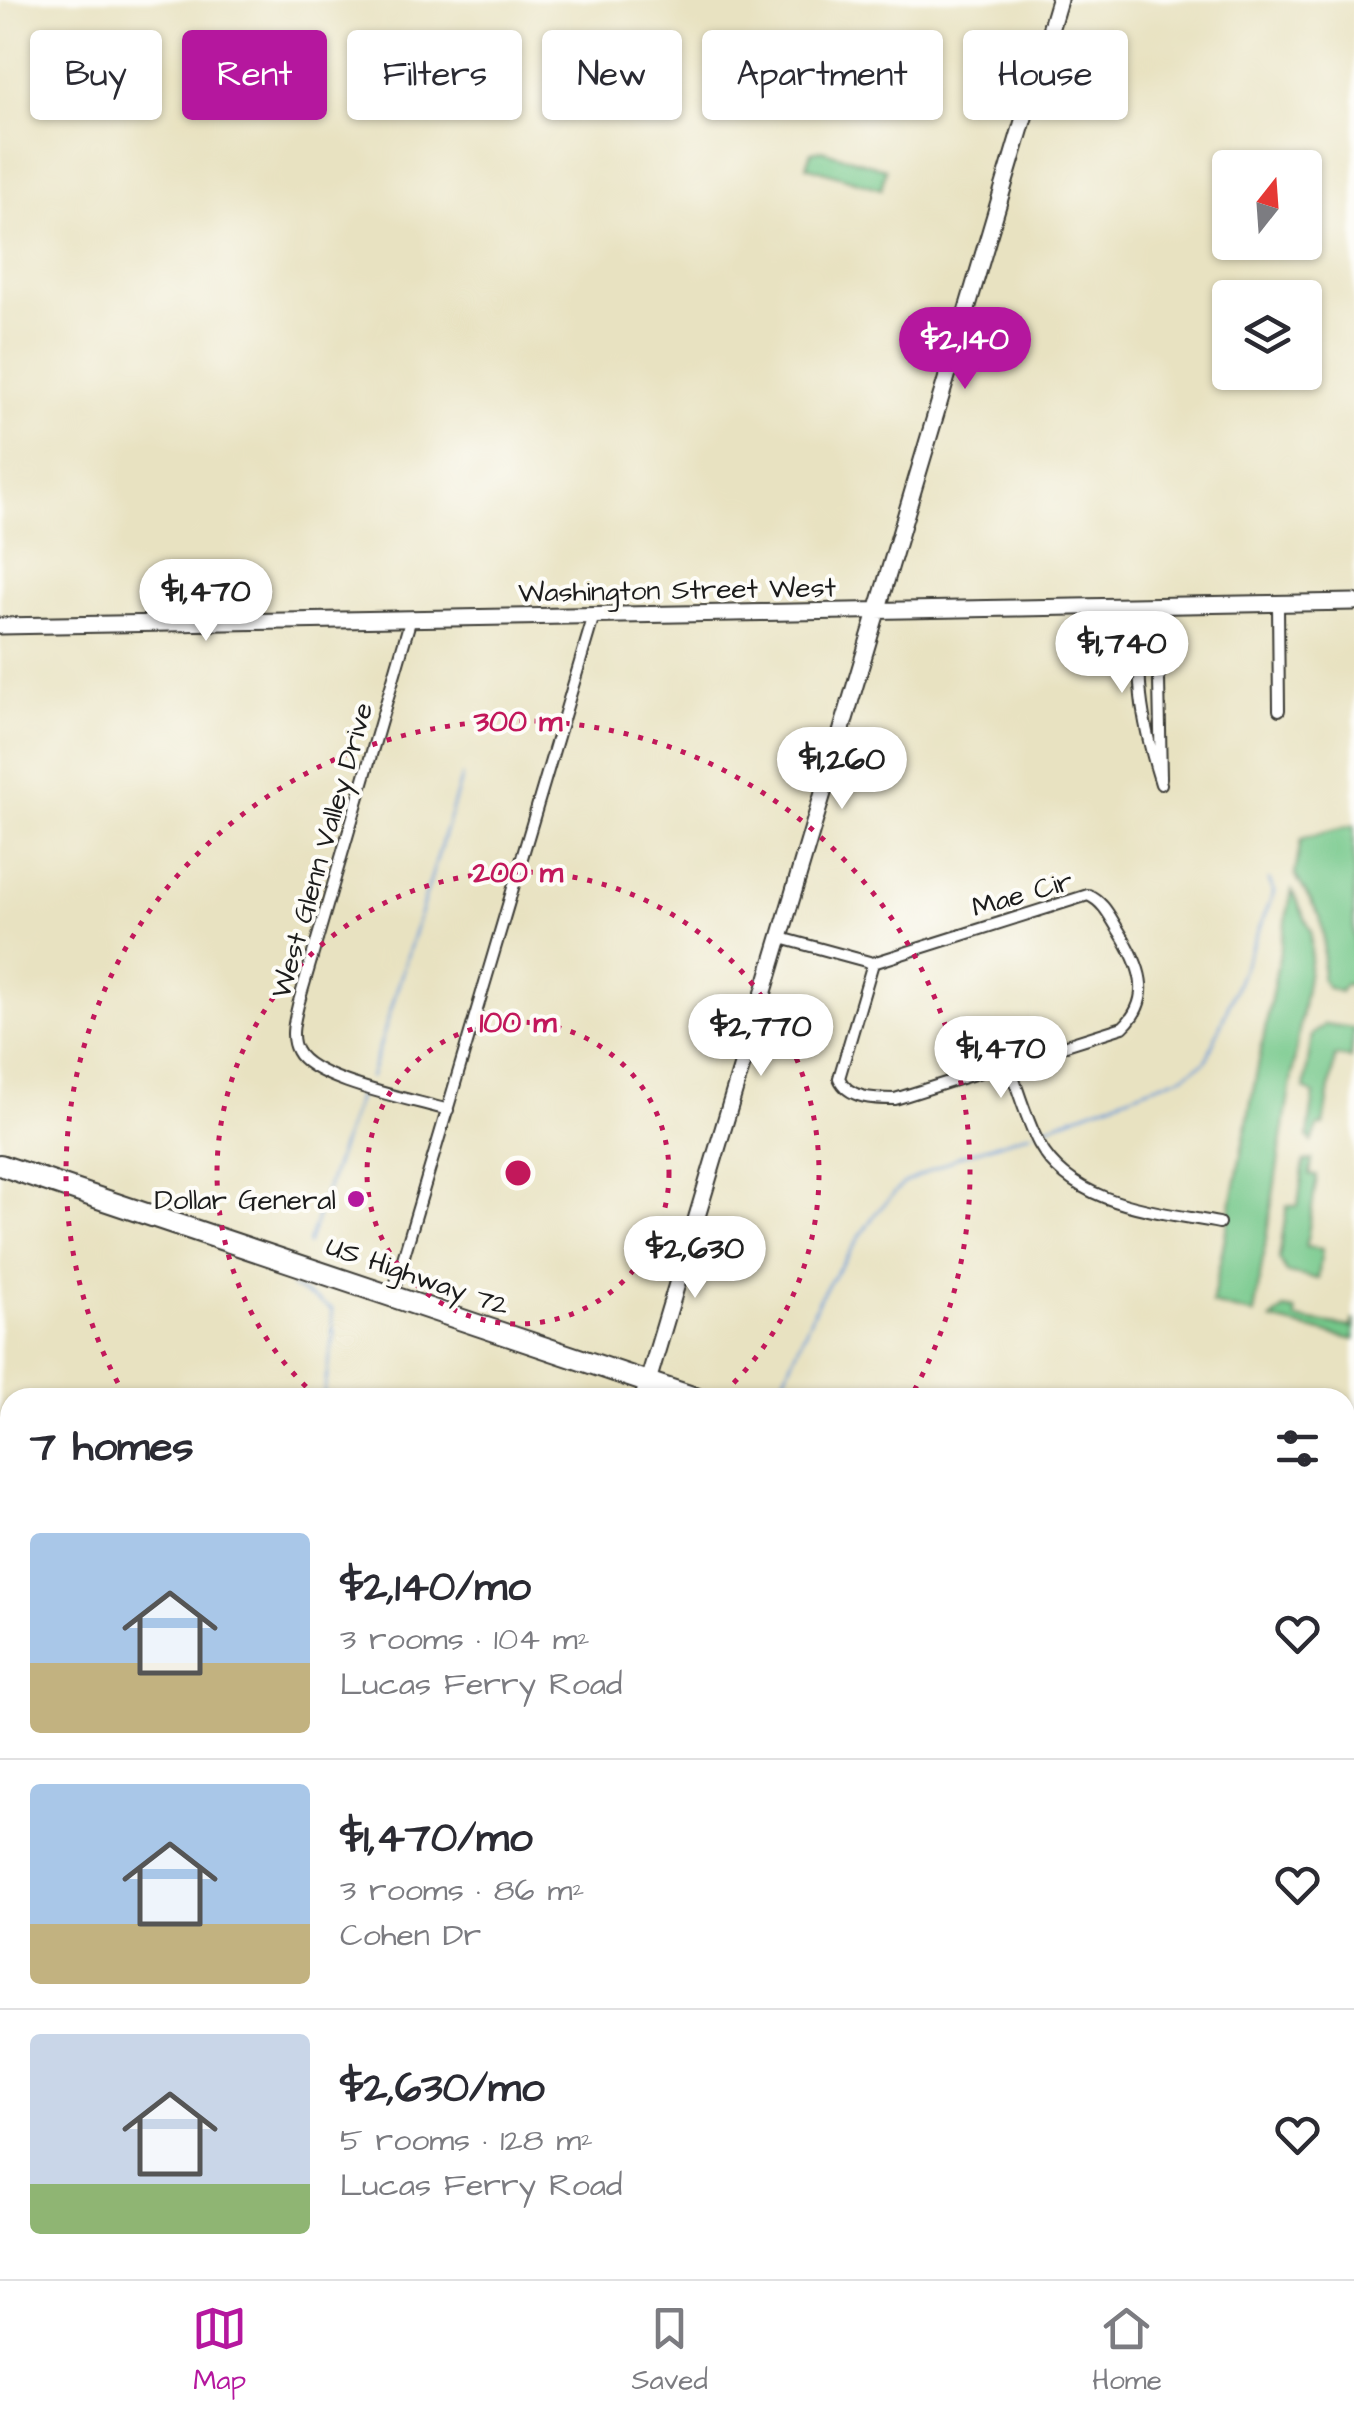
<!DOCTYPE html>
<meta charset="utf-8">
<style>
:root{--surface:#fff;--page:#f7f7f7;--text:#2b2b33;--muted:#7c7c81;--line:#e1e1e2;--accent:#b5179e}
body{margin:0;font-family:"Architects Daughter",sans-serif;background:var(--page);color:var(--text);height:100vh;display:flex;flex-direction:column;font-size:38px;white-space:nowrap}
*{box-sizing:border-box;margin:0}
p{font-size:32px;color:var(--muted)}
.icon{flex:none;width:55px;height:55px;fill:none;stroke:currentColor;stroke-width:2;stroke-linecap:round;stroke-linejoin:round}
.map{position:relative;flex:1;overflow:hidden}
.details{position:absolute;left:0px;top:1388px;width:1355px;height:892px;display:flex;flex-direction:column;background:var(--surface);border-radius:30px 30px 0 0;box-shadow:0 2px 8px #0004}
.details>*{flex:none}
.hud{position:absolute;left:30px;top:30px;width:1295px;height:90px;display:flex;gap:20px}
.needle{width:65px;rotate:17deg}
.controls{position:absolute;left:1212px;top:150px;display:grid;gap:20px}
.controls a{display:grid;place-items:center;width:110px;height:110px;border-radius:10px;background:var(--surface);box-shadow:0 2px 8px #0004;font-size:50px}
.price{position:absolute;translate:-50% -85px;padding:0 22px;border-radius:35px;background:#fff;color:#222;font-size:32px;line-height:65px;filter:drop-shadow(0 2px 5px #0008)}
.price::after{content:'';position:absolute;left:50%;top:60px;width:30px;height:22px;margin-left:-15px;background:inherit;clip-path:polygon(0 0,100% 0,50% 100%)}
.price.active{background:var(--accent);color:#fff}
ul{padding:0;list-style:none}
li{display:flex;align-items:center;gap:30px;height:250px;padding:0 30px}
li+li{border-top:2px solid var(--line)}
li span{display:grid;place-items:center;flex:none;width:280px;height:200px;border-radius:10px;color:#555}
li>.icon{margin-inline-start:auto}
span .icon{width:120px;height:120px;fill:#fffc;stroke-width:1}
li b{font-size:42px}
h2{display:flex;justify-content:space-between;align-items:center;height:120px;padding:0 30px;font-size:42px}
.pill{padding:0 35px;border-radius:10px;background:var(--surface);box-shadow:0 2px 8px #0004;font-size:35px;line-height:90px}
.pill.active{background:var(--accent);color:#fff}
.tabs{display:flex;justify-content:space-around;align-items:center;height:140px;border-top:2px solid var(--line);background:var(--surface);font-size:28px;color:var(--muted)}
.tabs a{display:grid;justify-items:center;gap:5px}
.tabs .active{color:var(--accent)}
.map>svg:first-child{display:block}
.green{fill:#75c88a;stroke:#487253;stroke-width:2.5}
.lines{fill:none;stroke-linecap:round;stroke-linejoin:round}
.stream{stroke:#6d9cd6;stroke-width:2.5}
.street-casing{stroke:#3b3a35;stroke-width:14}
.secondary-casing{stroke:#3b3a35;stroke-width:19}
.highway-casing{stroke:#3b3a35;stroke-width:24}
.street{stroke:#fff;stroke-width:10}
.secondary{stroke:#fff;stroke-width:15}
.highway{stroke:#fff;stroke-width:20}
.ring{fill:none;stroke:#c2185b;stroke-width:5;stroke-dasharray:5 10}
.poi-dot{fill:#b5179e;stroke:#fdfcf7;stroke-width:4}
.labels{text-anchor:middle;stroke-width:8;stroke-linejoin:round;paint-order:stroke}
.street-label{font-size:28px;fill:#1c1c1c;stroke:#fdfcf7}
.poi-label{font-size:28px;fill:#1c1c1c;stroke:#fdfcf7;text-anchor:end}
.centre{fill:#c2185b;stroke:#fdfcf7;stroke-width:5}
.ring-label{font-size:30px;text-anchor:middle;font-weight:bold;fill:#c2185b;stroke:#fdfcf7;stroke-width:8;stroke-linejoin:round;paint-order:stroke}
</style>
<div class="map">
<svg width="1354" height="2279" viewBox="0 0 1354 2279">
<rect width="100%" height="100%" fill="#fdfcf7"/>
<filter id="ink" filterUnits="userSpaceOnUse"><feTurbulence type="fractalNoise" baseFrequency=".01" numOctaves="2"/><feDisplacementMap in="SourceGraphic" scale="20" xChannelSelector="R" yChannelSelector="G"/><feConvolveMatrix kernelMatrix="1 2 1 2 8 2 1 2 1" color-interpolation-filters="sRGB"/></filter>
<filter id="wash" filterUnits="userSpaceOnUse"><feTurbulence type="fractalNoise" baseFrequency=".0048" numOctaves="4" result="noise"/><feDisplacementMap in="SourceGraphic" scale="40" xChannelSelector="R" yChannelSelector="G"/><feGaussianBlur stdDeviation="2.25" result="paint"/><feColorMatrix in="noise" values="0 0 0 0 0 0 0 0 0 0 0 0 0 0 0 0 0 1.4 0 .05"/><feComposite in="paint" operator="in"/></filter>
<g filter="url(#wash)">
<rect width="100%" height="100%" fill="#e8e2c1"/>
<!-- green -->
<path class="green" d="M821,150L886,169L881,189L806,166L811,152Z
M1354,825V985L1345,984L1340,992L1328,988L1322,980L1324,940L1320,916L1295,875L1301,839Z
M1292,890L1311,931V956L1254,1315L1212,1304Z
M1325,1024L1354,1028L1351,1058L1335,1056L1324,1126H1318L1312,1142L1308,1137L1314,1094L1304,1089L1312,1035Z
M1312,1160L1310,1175L1317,1176L1306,1247L1322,1249L1318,1279L1287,1273L1279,1259L1287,1206H1298L1304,1162Z
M1284,1309L1295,1311L1296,1319L1352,1327L1354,1319V1340L1271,1320Z"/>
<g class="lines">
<!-- stream -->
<path class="stream" d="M370,1078L462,776
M1037,1130L1184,1075L1206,1061L1274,892L1269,880
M308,1244L359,1094
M291,1286L332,1309L333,1339L323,1398
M776,1398L820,1297L875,1214L903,1184L960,1156L1030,1133
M0,1799L10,1820
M836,2270L848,2279
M1192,2270L1199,2279
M1258,2279L1261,2278"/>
</g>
</g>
<g filter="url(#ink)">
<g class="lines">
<defs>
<path id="street" d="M1278,605L1279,710
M1151,608C1128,663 1144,730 1161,784
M1151,608L1158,631L1161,778
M411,618L298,1005C295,1019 289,1037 297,1051C312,1081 415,1100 448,1110
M781,938L873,963L1088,895C1104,902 1110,917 1119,931C1139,963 1155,997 1123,1027L895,1099C875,1099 848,1099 839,1078L873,963
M1008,1063C1018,1089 1026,1119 1039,1144C1073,1206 1157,1211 1219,1223
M392,1296L594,615
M0,1760H10
M1345,1799L1354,1802
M1345,1956L1354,1927
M0,1968L10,1971
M1345,1971L1354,1974
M0,2149H10
M1345,2191L1354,2203"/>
<path id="secondary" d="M0,626L1354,602
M643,1398L1059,0
M1345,2253L1354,2249
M364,2279L367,2270
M1281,2279L1303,2270"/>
<path id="highway" d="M0,1165L695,1398
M1345,1615L1354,1618"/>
</defs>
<!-- street casing -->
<use href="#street" class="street-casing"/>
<!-- secondary casing -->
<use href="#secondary" class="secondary-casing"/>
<!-- highway casing -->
<use href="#highway" class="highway-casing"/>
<!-- street -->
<use href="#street" class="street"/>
<!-- secondary -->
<use href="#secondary" class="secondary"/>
<!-- highway -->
<use href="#highway" class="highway"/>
</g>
</g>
<!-- distance rings -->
<g class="ring">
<circle cx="518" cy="1173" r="151"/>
<path d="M317 1397A301 301 0 1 1 719 1397"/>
<path d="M125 1396A452 452 0 1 1 911 1396"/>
</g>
<!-- markers -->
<circle class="poi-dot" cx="356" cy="1199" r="10"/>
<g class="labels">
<!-- street labels -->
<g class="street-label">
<text transform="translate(677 589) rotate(-1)" y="10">Washington Street West</text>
<text transform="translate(321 850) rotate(-74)" y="10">West Glenn Valley Drive</text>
<text transform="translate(1022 893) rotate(-16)" y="10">Mae Cir</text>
<text transform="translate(418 1275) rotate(19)" y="10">US Highway 72</text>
</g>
<!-- poi labels -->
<g class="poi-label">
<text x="336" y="1209">Dollar General</text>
</g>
</g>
<circle cx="518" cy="1173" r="15" class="centre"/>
<g class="ring-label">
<text x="518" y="731">300 m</text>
<text x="518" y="882">200 m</text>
<text x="518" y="1032">100 m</text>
</g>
</svg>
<div class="controls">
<a><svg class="needle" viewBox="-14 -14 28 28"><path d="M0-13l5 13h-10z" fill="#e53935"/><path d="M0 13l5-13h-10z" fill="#7c7c81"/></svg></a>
<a><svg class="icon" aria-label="layers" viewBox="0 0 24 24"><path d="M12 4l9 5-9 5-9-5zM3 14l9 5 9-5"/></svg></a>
</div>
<b class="price active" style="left:965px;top:392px">$2,140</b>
<b class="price" style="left:206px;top:644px">$1,470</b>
<b class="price" style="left:1122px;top:696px">$1,740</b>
<b class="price" style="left:842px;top:812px">$1,260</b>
<b class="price" style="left:761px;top:1079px">$2,770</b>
<b class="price" style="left:1001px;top:1101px">$1,470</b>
<b class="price" style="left:695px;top:1301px">$2,630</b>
<div class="hud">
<a class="pill">Buy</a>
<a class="pill active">Rent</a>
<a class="pill">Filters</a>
<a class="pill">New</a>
<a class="pill">Apartment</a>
<a class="pill">House</a>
</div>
<section class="details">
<h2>7 homes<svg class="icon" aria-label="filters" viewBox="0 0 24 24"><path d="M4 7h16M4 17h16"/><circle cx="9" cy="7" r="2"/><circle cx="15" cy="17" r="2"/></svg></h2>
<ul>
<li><span style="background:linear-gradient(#a9c7e8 65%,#c2b280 0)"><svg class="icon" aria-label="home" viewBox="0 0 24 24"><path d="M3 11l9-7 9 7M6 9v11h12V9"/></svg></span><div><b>$2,140/mo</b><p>3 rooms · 104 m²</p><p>Lucas Ferry Road</p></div><svg class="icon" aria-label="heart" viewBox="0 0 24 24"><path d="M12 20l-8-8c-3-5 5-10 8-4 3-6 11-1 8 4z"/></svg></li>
<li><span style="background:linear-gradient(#a9c7e8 70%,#c2b280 0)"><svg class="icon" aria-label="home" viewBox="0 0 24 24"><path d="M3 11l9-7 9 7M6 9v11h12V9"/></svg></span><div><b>$1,470/mo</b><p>3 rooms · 86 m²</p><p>Cohen Dr</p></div><svg class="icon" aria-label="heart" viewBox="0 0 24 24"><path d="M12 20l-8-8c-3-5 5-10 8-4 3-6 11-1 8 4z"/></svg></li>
<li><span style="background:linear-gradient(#c9d6e8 75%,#8fb573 0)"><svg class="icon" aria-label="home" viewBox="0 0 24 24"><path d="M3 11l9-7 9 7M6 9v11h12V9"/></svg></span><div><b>$2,630/mo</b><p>5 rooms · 128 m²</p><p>Lucas Ferry Road</p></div><svg class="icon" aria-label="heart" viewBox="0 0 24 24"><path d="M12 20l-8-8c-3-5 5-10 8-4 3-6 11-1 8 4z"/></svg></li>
</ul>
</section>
</div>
<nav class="tabs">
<a class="active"><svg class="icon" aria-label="map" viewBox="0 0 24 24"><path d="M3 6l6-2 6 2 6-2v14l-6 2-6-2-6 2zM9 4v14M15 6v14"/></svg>Map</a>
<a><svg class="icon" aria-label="saved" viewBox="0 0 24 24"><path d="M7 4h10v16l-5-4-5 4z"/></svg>Saved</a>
<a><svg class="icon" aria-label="home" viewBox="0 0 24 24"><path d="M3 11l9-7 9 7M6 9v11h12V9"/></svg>Home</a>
</nav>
